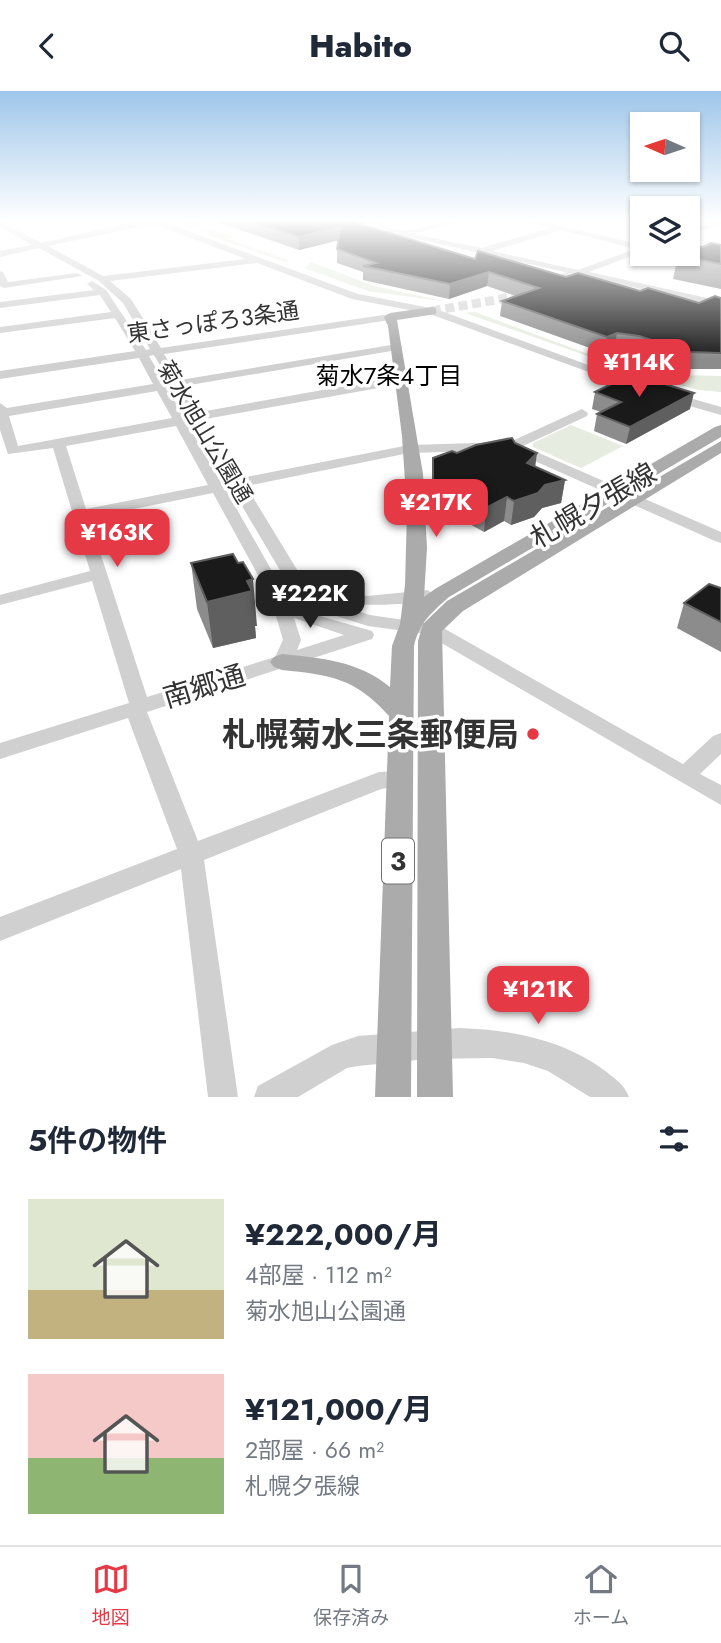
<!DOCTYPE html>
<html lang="ja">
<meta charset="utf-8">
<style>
:root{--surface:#fff;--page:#f6f6f7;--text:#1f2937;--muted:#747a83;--line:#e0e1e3;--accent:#e63946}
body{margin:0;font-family:Jost,"Noto Sans JP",sans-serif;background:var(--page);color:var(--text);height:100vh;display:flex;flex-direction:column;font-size:26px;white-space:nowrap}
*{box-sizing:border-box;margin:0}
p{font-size:23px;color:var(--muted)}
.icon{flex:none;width:38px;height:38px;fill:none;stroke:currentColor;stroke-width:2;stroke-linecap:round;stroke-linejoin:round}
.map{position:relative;height:1006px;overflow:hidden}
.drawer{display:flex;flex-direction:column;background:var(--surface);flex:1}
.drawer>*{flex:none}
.needle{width:46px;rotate:273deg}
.tools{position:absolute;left:630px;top:21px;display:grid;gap:14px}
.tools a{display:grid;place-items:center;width:70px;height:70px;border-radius:0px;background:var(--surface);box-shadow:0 2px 5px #0004;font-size:35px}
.price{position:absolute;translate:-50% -60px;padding:0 16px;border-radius:14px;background:var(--accent);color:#fff;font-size:23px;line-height:46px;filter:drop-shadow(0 2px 4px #0008)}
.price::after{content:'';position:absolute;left:50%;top:42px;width:21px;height:16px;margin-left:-10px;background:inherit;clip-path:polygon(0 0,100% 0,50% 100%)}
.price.active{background:#222;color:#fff}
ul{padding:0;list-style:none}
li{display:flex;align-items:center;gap:21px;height:175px;padding:0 28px}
li span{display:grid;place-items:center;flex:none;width:196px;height:140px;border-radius:0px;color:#555}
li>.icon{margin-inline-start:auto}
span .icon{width:84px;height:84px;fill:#fffc;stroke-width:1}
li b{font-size:30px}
h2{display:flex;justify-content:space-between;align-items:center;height:84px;padding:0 28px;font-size:30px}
header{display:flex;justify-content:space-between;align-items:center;height:91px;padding:0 28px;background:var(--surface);font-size:32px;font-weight:800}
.tabs{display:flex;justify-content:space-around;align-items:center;height:98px;border-top:2px solid var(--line);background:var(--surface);font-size:19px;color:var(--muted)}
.tabs a{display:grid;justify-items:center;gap:4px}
.tabs .active{color:var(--accent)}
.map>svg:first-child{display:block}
.green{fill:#e6ecdf}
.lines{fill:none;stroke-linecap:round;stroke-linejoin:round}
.minor-tunnel{stroke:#d6d6d6;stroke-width:9;stroke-dasharray:9 4.5;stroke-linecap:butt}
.minor{fill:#d0d0d0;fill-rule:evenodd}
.major{fill:#ababab;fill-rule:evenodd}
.wall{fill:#8c8c8c}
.shaded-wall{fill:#5f5f5f}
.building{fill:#1a1a1a;stroke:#5f5f5f;stroke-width:2}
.poi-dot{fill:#e63946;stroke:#fff;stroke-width:2.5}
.labels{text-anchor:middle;stroke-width:7;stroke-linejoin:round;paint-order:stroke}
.far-street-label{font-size:23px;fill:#333;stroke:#fff}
.far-neighbourhood-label{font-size:24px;fill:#000;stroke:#fff}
.shield{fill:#fff;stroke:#707070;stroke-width:2}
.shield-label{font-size:26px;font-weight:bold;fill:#333}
.street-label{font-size:28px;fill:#333;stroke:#fff}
.near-poi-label{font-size:33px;font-weight:bold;fill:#333;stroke:#fff;text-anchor:end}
</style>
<header><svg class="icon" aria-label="back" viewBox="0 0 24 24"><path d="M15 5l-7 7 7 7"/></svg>Habito<svg class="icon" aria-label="search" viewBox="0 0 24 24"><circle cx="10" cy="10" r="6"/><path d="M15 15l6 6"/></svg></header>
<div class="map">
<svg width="721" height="1006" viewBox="0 0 721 1006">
<rect width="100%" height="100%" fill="#fff"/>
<!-- green -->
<path class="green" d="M185,128L234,146L228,148L290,170L285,171L210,145L177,129Z
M311,171L374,195L448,211L368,200L304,177Z
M475,221L642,283L721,285V301L699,299L645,285L465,222Z
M571,334L623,355L581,377L533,356V352Z"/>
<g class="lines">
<!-- minor-tunnel -->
<path class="minor-tunnel" d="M432,220L501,208L578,182"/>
<!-- minor -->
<path class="minor" d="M145,128H164V131L358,203L436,218L648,296L638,299L430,223L352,208L257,172L110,190L131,208L161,257L390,223L395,226L390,229L164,263L180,289L397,253L403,256L397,259L184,295L200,321L401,285L407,289L401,293L205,328L241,387L409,354L510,351L582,318L588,322L587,325L523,355L721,441V452L715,450L510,359L409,362L246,395L307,495L316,503L323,501L368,505L427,499L436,504C424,517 352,514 333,512L370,524L438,534L683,673L713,645L721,642V663L700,683L721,694V714L426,543L368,535L311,517L291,498L232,398L226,399L285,503L313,523L372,540L374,544L372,548L147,621L198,750L379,681L399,680L407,682L410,688L407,694L381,698L204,769L238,1006H208L181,778L0,850V826L177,758L128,627L0,668V652L129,612L92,490L0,514V504L90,480L53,357L8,363L0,339V312L7,317L153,293L139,267L0,288V280L135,260L115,227L0,242V236L111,221L100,204L0,217V211L94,199L87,193L92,190L106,199L146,259L150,258L123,212L99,190L39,157L0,166V160L32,154L0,136V131L41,152ZM154,133L246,168L103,185L48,155ZM154,264L228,390L221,391L149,265ZM157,300L172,327L18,355L9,325ZM176,335L208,394L86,418L66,355ZM213,402L271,508L283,549L275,566L147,606L89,427ZM294,527L344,544L297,559L301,549Z
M358,128C375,127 390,140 405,140C426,139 444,128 465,128L414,143L481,157L551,137L520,128H533L642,154V161L589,181L721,210V216L404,145ZM561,139L635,158L578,179L492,160Z
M635,128H642V131L636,130Z
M721,128V133L688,144V139Z
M664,163H681L721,170V176Z
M0,180L3,181L8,191L77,182L82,185L4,197L0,195Z
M669,301L721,316V324L665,308V302Z
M460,937C511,939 562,948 604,979C615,988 624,993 629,1006H590L548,980L524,972L492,967L427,968L358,975L347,977L298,1006H254L258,995L332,954L358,945Z"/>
<!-- major -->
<path class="major" d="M432,216L436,217V223L397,229L423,383L427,457L424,506L435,498L715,336L721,334V346L449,506C432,521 419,532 414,555L411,1006H375L389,625C355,587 331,584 282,579L274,576L270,571L274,566L282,563C321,567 359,570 390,596L392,555L400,533L405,494L407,420L402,345L388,235L384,226L390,222Z
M721,350V362L463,520L442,540L453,1006H417L418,550L423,533L447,510Z"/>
</g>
<!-- wall -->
<path class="wall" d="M219,128H344L475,168L699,212L721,207V278H685L636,261L614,258L604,262L500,225L502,210L516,205L487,195L449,208L363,189V181L337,172V158L338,149L299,159L220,132Z
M721,154V198L673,188L678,165L703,156Z
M595,301L690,318L626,353L594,340L597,323L601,321L592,318Z
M515,352L536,376L565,389L561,412L542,417L534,426L511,434L504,430L484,441L432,412L433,367Z
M191,472L257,535H255L256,547L213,557L197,518Z
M721,497V561L677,537L684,512Z"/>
<!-- shaded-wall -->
<path class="shaded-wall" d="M340,136V149L299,159V146Z
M489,181L487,195L449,208L450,193Z
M617,242L614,258L604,262L607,246Z
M694,302L690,318L626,353L630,336Z
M537,362L534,385L527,372Z
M565,389L561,412L542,417L534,426L511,434L514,410L545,394Z
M507,406L504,430L484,441L486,417Z
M253,488L257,535H255L256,547L213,557L207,511L247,490Z"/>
<!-- building -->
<path class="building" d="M244,128H344L475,168L478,160L566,186L578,182L640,200L648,197L699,212L715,205L721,207V262L689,261L639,245L617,242L607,246L502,210L539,197L489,181L450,193L363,175L376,172L337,158L340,136L299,146Z
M711,152L721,154V173L678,165L682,163H688V159L695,155L703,156Z
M632,283L694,302L630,336L597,323L621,311L595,301Z
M512,347L515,352L537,362L527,372L565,389L545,394L538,402L514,410L507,406L486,417L433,389V367L452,360L457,362L476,354Z
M233,463L238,472L243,471L253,488L247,490L252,500L207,511L191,472Z
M709,493L721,497V531L684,512Z"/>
<!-- sky -->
<linearGradient id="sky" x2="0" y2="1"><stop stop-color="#9ec6ea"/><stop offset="0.48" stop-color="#fff"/><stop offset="1" stop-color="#fff" stop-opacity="0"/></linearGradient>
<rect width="721" height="269" fill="url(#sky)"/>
<!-- markers -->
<circle class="poi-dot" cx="533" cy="643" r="7"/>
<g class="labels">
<!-- far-street labels -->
<g class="far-street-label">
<text transform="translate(213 231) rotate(-8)" y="8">東さっぽろ3条通</text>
<text transform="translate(205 341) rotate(59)" y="8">菊水旭山公園通</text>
</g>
<!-- far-neighbourhood labels -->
<g class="far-neighbourhood-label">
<text x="389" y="293">菊水7条4丁目</text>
</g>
<!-- shield labels -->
<rect class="shield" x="382" y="747.5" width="32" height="45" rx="5"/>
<g class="shield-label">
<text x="398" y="779">3</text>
</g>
<!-- street labels -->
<g class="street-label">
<text transform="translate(593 414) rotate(-30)" y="10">札幌夕張線</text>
<text transform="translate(204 595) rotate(-17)" y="10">南郷通</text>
</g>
<!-- near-poi labels -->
<g class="near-poi-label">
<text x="519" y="655">札幌菊水三条郵便局</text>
</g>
</g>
</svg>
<div class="tools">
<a><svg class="needle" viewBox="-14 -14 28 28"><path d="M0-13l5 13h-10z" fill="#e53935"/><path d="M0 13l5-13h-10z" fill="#747a83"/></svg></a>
<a><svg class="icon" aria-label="layers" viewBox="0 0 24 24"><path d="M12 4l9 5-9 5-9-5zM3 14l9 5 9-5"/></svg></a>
</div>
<b class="price" style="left:639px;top:308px">¥114K</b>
<b class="price" style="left:436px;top:448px">¥217K</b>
<b class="price" style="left:117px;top:478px">¥163K</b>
<b class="price active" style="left:310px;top:539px">¥222K</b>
<b class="price" style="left:538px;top:935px">¥121K</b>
</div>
<section class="drawer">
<h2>5件の物件<svg class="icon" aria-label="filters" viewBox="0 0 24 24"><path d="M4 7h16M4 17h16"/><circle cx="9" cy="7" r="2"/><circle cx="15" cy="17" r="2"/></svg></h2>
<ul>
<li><span style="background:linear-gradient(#dfe7d0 65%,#c2b280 0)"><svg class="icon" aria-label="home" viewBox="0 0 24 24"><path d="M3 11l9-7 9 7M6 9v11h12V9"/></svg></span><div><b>¥222,000/月</b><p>4部屋 · 112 m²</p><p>菊水旭山公園通</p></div></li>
<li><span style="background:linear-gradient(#f6c9c9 60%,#8fb573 0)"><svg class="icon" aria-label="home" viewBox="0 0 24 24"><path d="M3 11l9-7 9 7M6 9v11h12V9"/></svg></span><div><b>¥121,000/月</b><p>2部屋 · 66 m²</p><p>札幌夕張線</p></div></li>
</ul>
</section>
<nav class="tabs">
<a class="active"><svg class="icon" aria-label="map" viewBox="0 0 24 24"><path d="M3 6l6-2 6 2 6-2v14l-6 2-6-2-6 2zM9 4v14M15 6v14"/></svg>地図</a>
<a><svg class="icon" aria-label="saved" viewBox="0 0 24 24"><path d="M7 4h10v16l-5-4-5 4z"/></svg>保存済み</a>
<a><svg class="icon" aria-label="home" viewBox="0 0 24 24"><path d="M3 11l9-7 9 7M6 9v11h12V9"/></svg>ホーム</a>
</nav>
